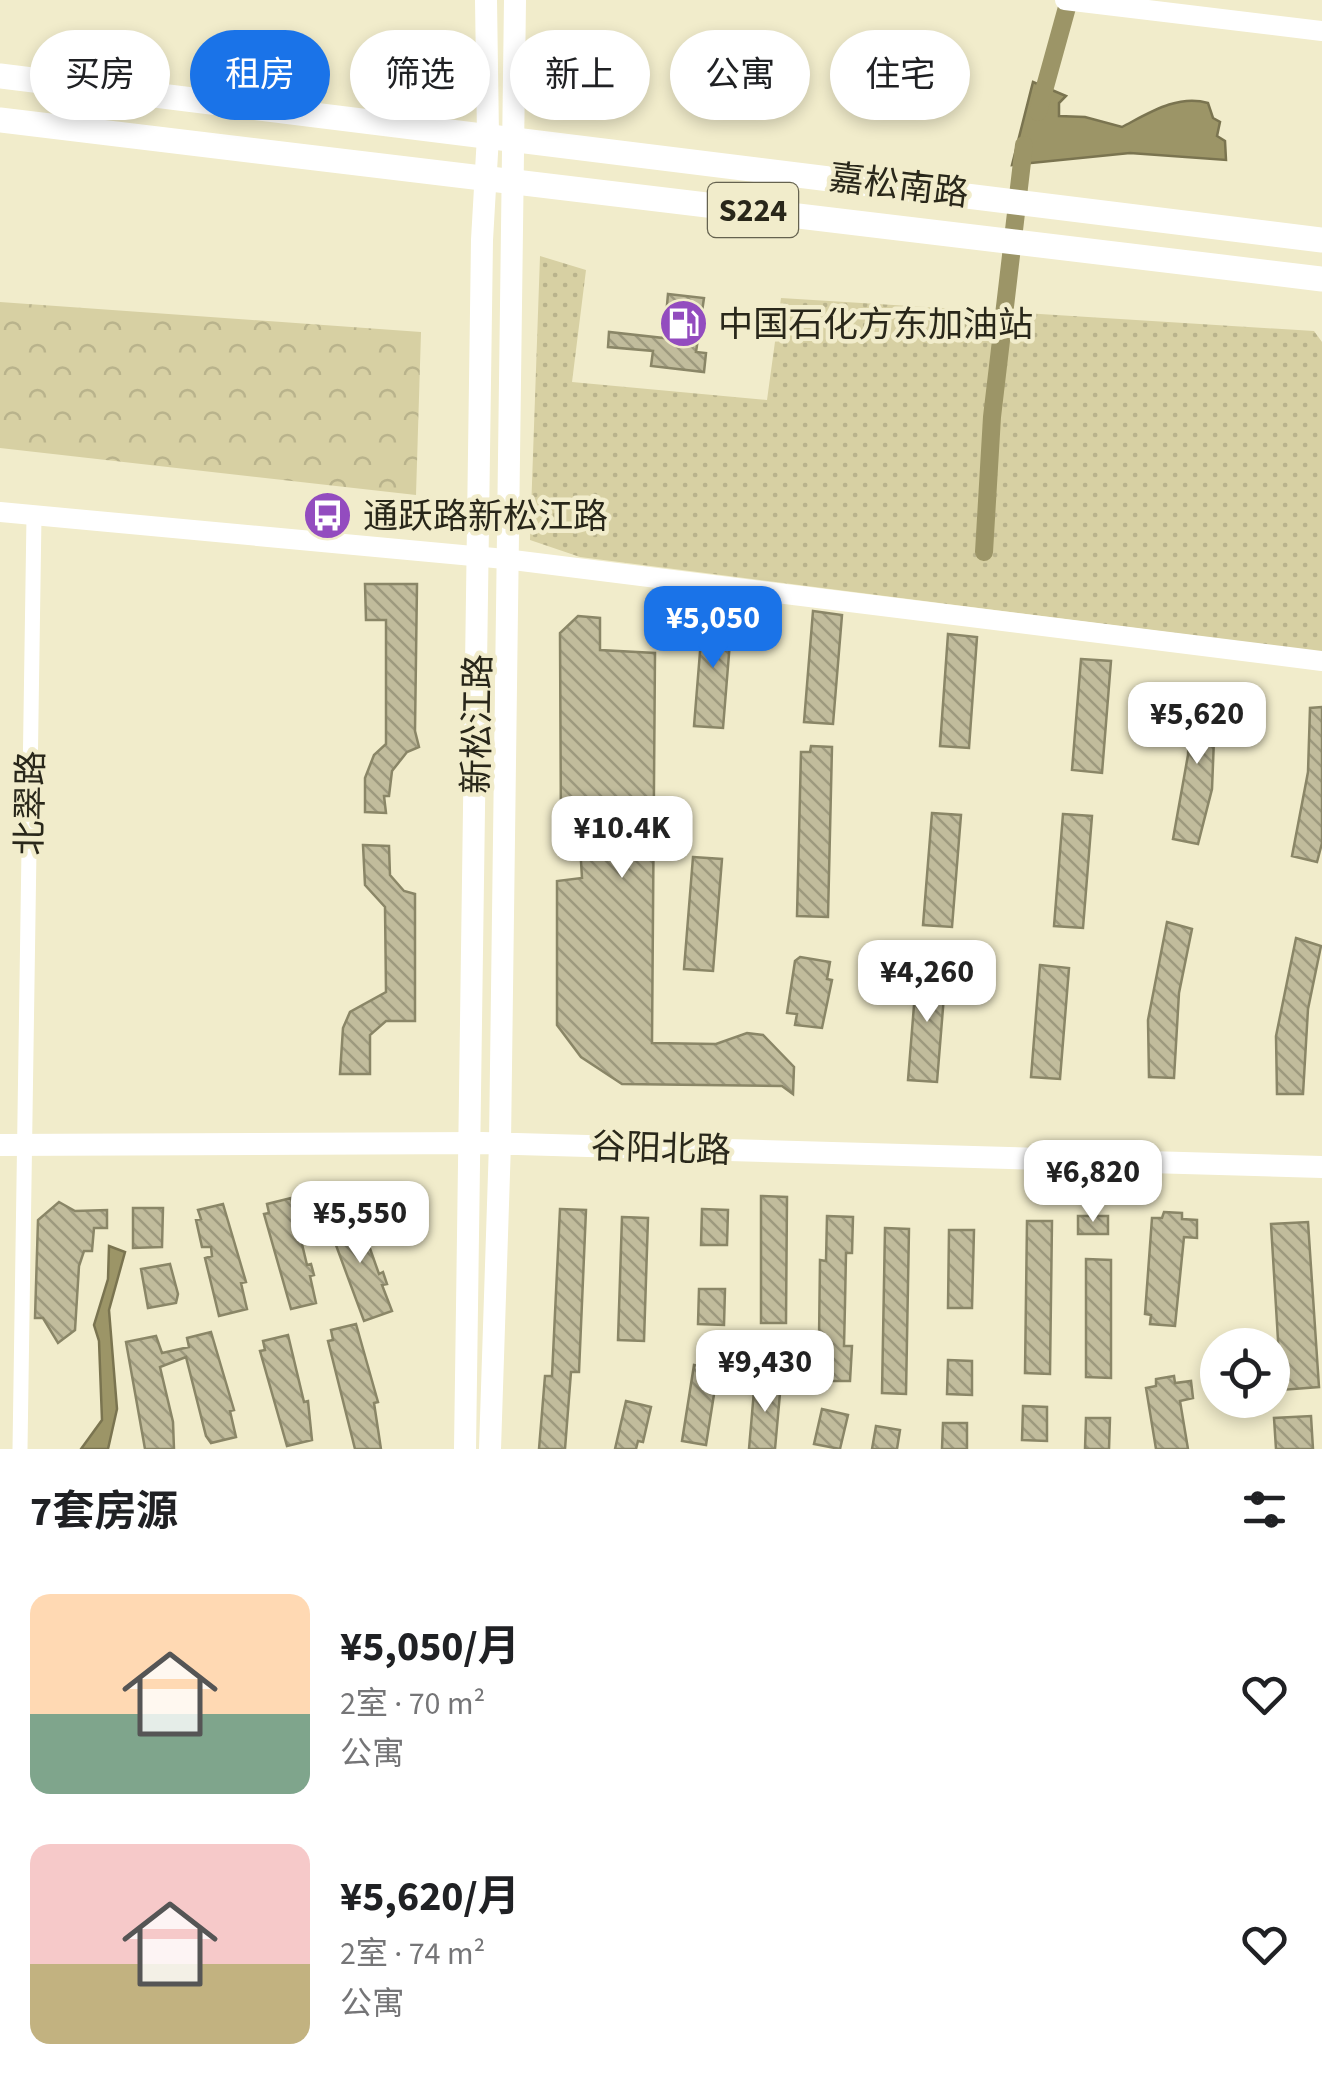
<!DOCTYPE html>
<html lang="zh">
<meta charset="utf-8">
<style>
:root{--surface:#fff;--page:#f2f2f2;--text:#202124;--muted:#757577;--accent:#1a73e8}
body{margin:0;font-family:"Source Sans 3","Noto Sans SC",sans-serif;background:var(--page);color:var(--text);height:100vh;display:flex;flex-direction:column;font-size:38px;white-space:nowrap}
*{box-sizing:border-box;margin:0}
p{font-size:32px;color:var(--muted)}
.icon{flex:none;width:55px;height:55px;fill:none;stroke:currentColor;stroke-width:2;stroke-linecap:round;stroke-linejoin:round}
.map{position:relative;height:1449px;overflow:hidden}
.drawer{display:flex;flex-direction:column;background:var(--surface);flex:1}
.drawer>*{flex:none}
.guide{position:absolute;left:30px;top:30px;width:1262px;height:90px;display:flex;gap:20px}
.tools{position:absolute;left:1200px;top:1328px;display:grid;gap:20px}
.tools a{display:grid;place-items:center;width:90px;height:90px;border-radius:50%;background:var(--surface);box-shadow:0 5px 15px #0003;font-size:50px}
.price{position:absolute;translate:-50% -85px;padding:0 22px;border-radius:20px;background:#fff;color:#222;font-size:32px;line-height:65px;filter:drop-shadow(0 2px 5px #0008)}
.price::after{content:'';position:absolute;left:50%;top:60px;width:30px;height:22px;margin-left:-15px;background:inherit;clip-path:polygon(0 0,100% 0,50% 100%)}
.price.selected{background:var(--accent);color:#fff}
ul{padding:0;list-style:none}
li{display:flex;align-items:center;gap:30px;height:250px;padding:0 30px}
li span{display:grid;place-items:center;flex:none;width:280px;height:200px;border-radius:20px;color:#555}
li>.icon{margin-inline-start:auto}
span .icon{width:120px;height:120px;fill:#fffc;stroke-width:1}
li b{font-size:42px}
h2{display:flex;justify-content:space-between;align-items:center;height:120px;padding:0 30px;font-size:42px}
.tag{padding:0 35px;border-radius:45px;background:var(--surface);box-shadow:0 5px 15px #0003;font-size:35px;line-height:90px}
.tag.selected{background:var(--accent);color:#fff}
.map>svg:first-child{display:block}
.forest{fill:url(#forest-crowns)}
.park{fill:url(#park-dots)}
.water{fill:#9c9567;stroke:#7a7450;stroke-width:2.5}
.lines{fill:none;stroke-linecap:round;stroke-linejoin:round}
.canal{stroke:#9c9567;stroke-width:18}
.building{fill:url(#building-back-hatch);stroke:#8a8667;stroke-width:2.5}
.minor{stroke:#fff;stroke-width:15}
.tertiary{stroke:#fff;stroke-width:20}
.secondary{stroke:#fff;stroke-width:22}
.primary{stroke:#fff;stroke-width:25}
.labels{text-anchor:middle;stroke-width:9;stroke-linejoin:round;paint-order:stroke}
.shield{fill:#f1eccb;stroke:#65624f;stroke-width:2.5}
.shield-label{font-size:32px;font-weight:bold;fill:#29271a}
.street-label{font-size:35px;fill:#29271a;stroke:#f1eccb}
.poi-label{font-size:35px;fill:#29271a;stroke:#f1eccb;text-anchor:start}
</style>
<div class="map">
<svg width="1322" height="1449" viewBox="0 0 1322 1449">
<defs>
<pattern id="forest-crowns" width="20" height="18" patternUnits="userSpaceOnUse" patternTransform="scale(2.5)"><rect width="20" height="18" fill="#d7d0a3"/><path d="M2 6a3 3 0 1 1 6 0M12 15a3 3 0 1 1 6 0" fill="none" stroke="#b9b38c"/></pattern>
<pattern id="park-dots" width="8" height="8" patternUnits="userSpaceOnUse" patternTransform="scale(2.5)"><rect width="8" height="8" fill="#d7d0a3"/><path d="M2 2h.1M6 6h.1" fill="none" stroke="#b9b38c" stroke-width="1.8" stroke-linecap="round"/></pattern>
<pattern id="building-back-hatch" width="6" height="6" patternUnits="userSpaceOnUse" patternTransform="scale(2.5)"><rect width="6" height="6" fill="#c1bc9c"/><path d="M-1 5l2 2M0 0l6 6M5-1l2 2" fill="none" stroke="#9d997e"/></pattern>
</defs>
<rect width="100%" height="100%" fill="#f1eccb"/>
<!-- forest -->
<path class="forest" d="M0,302L421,332L416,495L0,448Z"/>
<!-- park -->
<path class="park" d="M540,256L586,270L572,382L767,400L781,298L1314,331L1322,342V652L580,557L530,540Z"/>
<!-- water -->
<path class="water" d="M1033,82L1066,96L1059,103V116L1085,117L1122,127C1149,113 1178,94 1208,103L1213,118L1220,122L1217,136L1225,141L1226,160L1130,153L1012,165Z
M109,1246L125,1252L109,1310L117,1409L108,1449H81L102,1420L99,1341L94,1325L108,1279Z"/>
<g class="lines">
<!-- canal -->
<path class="canal" d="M1038,112L1069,0
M984,552L992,417L1024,145"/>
</g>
<!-- building -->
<path class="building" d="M668,294L704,298L696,352L706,353L704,372L651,366L653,351L608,347L609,332L664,338Z
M365,584H417L415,731L419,747L407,752L392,771L389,796H384L386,813L365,812V778L374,755L386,744V620H366Z
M813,611L842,615L833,724L804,722Z
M703,615L732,617L723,728L694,726Z
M578,616L600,618V650L655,653L652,1043L716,1044L747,1033L763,1035L794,1067L793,1094L782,1086L622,1084L581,1057L557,1025V881L582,878L580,845L572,838H561L560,633Z
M948,634L977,637L969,748L940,746Z
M1081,659L1111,661L1102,773L1072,770Z
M1216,689L1212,789L1198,844L1173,839L1188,755L1190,691Z
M1322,707V843L1317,862L1292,856L1308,772L1310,708Z
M811,746L832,747L828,917L797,916L801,752H810Z
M932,813L961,815L952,927L923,925Z
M1063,814L1092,816L1083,928L1054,926Z
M363,845L389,846L390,875L404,891L415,894V1021H386L370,1035V1074H340L343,1028L350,1012L386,992L385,907L365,885Z
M693,857L722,859L713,971L684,969Z
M1167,922L1192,929L1179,993L1174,1078L1149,1077L1148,1020Z
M1296,938L1321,946L1308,1009L1303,1094H1277L1276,1036Z
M800,957L830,962L827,979L832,980L822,1028L795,1025L797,1014L787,1013L795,961Z
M1040,965L1069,968L1060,1079L1031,1077Z
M917,968L946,971L937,1082L908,1080Z
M761,1196L787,1197L786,1323H761Z
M291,1198L307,1265L311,1264L314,1275L310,1276L316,1303L291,1309L264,1214L269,1213L267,1204Z
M59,1202L75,1211L107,1210V1228H94L92,1251H84L79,1266L75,1330L58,1343L43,1318H35L38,1220Z
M223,1204L246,1282L241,1283L247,1309L219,1316L205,1258L212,1256L211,1247H202L196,1220L201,1219L198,1210Z
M133,1208H163L162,1247L133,1248Z
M356,1209L379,1274L383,1272L387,1284L382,1285L392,1311L364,1321L330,1229L335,1227L332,1218Z
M560,1209L586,1210L579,1372H571L565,1449H539L545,1376H552Z
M702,1209L728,1210L727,1245H701Z
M1164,1212L1182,1213V1219L1197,1220V1238L1184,1237L1175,1326L1150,1324L1151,1315L1145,1314L1152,1218H1162Z
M827,1216L853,1217L852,1253H846L845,1304L844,1346H852L850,1381H825L826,1339H819L820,1260L826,1261Z
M1078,1216H1108V1234H1078Z
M622,1217L648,1218L644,1341L618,1340Z
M1027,1221H1052L1050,1374L1025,1373Z
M1308,1222L1319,1387L1281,1390L1271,1224Z
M885,1228L909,1229L906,1394L882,1393Z
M949,1230H974L972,1308H948Z
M1086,1259L1111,1260V1378L1086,1377Z
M170,1264L178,1294L176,1303L148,1308L141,1269Z
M699,1289H725L724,1325L698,1324Z
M356,1324L378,1402L374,1403L381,1449H355L328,1341L333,1340L331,1330Z
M211,1332L234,1410L230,1411L236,1437L211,1443L206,1436L186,1357L160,1367L173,1422L174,1449H145L126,1342L156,1336L162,1353L189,1347L187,1338Z
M288,1335L304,1402L308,1401L312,1440L287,1446L260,1351L265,1350L263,1341Z
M948,1360L972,1361V1395L947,1394Z
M694,1365L718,1369L706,1445L682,1441Z
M1174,1376L1175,1383L1191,1381L1193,1398L1180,1401L1188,1449H1156L1146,1388L1156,1386V1379Z
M755,1379L781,1382L775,1449H749Z
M626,1401L651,1407L643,1442L638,1441L636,1449H615Z
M1023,1406L1047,1407V1441L1022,1440Z
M822,1409L848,1415L840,1449L814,1444Z
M1311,1416L1313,1449H1276L1274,1418Z
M1086,1418H1110L1109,1449H1085Z
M943,1423H967V1449H942Z
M876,1426L900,1430L897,1449H872Z"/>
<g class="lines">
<!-- minor -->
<path class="minor" d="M20,1449L34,516"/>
<!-- tertiary -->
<path class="tertiary" d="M1065,0L1322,31
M0,512L505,559L1322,661"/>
<!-- secondary -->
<path class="secondary" d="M0,1145L482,1143L1322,1167
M465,1449L482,240L488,136L486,0
M490,1449L500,1143L515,0"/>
<!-- primary -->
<path class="primary" d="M0,76L1322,240
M0,120L1322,279"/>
</g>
<!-- icons -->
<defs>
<symbol id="fuel-disc" viewBox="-11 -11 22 22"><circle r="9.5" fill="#934cbf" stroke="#f1eccb"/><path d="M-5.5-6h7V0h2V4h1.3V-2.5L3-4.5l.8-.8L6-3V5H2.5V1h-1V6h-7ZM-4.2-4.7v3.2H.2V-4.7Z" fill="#fff"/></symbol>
<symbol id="bus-disc" viewBox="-11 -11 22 22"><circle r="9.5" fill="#934cbf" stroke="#f1eccb"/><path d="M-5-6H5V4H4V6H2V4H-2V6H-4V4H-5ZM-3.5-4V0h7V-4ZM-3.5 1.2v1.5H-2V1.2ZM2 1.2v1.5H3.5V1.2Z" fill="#fff"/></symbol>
</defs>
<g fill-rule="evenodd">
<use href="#fuel-disc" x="656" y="296" width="55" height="55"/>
<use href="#bus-disc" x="300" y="488" width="55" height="55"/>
</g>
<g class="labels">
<!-- shield labels -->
<rect class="shield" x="708" y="183" width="90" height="54" rx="8"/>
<g class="shield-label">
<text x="753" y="221">S224</text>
</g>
<!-- street labels -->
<g class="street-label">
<text transform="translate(899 185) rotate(7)" y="12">嘉松南路</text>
<text transform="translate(477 724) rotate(-89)" y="12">新松江路</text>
<text transform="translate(30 803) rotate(-89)" y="12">北翠路</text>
<text transform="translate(661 1148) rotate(2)" y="12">谷阳北路</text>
</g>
<!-- poi labels -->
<g class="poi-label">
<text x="718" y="336">中国石化方东加油站</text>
<text x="363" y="528">通跃路新松江路</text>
</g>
</g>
</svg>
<div class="tools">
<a><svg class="icon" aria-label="locate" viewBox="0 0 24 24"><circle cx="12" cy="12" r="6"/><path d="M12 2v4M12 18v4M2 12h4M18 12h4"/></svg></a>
</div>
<b class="price selected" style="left:713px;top:671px">¥5,050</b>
<b class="price" style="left:1197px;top:767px">¥5,620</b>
<b class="price" style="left:622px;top:881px">¥10.4K</b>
<b class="price" style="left:927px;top:1025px">¥4,260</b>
<b class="price" style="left:1093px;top:1225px">¥6,820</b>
<b class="price" style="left:360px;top:1266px">¥5,550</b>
<b class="price" style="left:765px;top:1415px">¥9,430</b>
<div class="guide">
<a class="tag">买房</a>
<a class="tag selected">租房</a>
<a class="tag">筛选</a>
<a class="tag">新上</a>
<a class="tag">公寓</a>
<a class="tag">住宅</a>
</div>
</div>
<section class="drawer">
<h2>7套房源<svg class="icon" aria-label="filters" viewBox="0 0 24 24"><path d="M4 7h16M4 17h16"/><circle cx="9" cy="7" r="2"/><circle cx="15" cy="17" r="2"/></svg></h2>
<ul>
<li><span style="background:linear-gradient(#ffd9b3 60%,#7fa58c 0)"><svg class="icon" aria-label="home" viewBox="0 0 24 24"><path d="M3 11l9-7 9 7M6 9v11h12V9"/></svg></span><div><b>¥5,050/月</b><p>2室 · 70 m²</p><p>公寓</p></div><svg class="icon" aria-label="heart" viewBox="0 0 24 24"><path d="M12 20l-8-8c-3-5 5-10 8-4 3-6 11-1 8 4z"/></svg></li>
<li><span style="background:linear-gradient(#f6c9c9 60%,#c2b280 0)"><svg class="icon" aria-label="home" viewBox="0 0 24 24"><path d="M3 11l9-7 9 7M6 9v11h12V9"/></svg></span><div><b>¥5,620/月</b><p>2室 · 74 m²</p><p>公寓</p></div><svg class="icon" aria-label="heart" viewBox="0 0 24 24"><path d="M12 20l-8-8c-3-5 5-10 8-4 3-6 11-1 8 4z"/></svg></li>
</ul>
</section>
